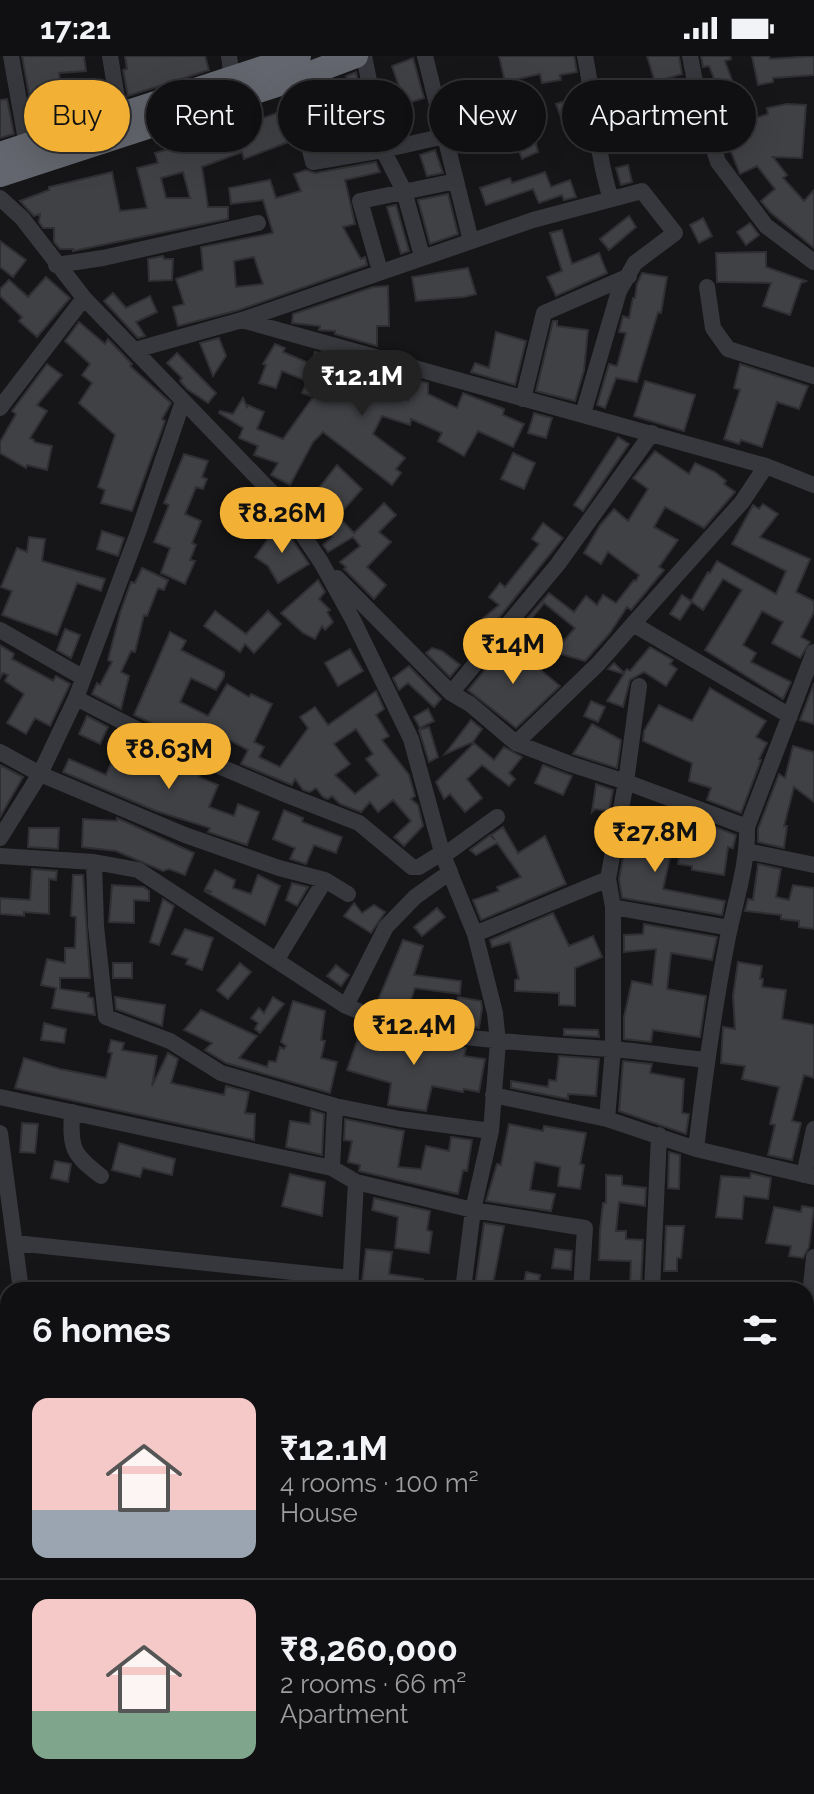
<!DOCTYPE html>
<meta charset="utf-8">
<style>
:root{--surface:#101012;--page:#1e1e20;--text:#f1f3f6;--muted:#9c9d9f;--line:#303032;--accent:#f2b134}
body{margin:0;font-family:Raleway,sans-serif;background:var(--page);color:var(--text);height:100vh;display:flex;flex-direction:column;font-size:30px;white-space:nowrap}
*{box-sizing:border-box;margin:0}
p{font-size:26px;color:var(--muted)}
.icon{flex:none;width:44px;height:44px;fill:none;stroke:currentColor;stroke-width:2;stroke-linecap:round;stroke-linejoin:round}
.map{position:relative;flex:1;overflow:hidden}
.panel{position:absolute;left:0px;top:1226px;width:814px;height:512px;display:flex;flex-direction:column;background:var(--surface);border-radius:24px 24px 0 0;box-shadow:0 8px 32px #0002,0 0 0 2px var(--line)}
.panel>*{flex:none}
.banner{position:absolute;left:24px;top:24px;width:766px;height:72px;display:flex;gap:16px}
.price{position:absolute;translate:-50% -68px;padding:0 18px;border-radius:28px;background:var(--accent);color:#111;font-size:26px;line-height:52px;filter:drop-shadow(0 2px 4px #0008)}
.price::after{content:'';position:absolute;left:50%;top:48px;width:24px;height:18px;margin-left:-12px;background:inherit;clip-path:polygon(0 0,100% 0,50% 100%)}
.price.on{background:#222;color:#fff}
ul{padding:0;list-style:none}
li{display:flex;align-items:center;gap:24px;height:200px;padding:0 32px}
li+li{border-top:2px solid var(--line)}
li span{display:grid;place-items:center;flex:none;width:224px;height:160px;border-radius:16px;color:#555}
li>.icon{margin-inline-start:auto}
span .icon{width:96px;height:96px;fill:#fffc;stroke-width:1}
li b{font-size:34px}
h2{display:flex;justify-content:space-between;align-items:center;height:96px;padding:0 32px;font-size:34px}
.chip{padding:0 28px;border-radius:36px;background:var(--surface);box-shadow:0 8px 32px #0002,0 0 0 2px var(--line);font-size:28px;line-height:72px}
.chip.on{background:var(--accent);color:#111}
.status{display:flex;justify-content:space-between;align-items:center;height:56px;padding:0 40px;background:var(--surface);direction:ltr}
.status svg{height:22px;fill:currentColor}
.map>svg:first-child{display:block}
.lines{fill:none;stroke-linecap:round;stroke-linejoin:round}
.stream{stroke:#2c353c;stroke-width:5}
.building{fill:#404145;stroke:#303034;stroke-width:2;fill-rule:evenodd}
.minor{stroke:#37383d;stroke-width:16}
.highway{stroke:#63666e;stroke-width:24}
</style>
<div class="status"><b>17:21</b><svg viewBox="0 0 49 12"><path d="M0 12V9h3v3zM5 12V6h3v6zM10 12V3h3v9zM15 12V0h3v12zM26 1h20v11H26zM47 4h2v5h-2z"/></svg></div>
<div class="map">
<svg width="814" height="1738" viewBox="0 0 814 1738">
<rect width="100%" height="100%" fill="#161618"/>
<g class="lines">
<!-- stream -->
<path class="stream" d="M806,1552H814"/>
</g>
<!-- building -->
<path class="building" d="M22,0H84L86,15L59,17L62,42L99,34L100,46L89,47L91,53L45,65V67L35,71Z
M125,0H205L209,14L128,40L123,14L127,13Z
M499,0H574L577,16L560,19L561,24L542,27L540,18L505,26Z
M647,0H679L682,18L655,26Z
M701,0H730L731,3L725,5L733,27L718,32L709,10L703,11Z
M752,0H769L770,3L814,0V19L773,22V26L758,29Z
M413,2L424,42L405,48L392,10Z
M356,16L361,39L353,41L346,20Z
M618,27L627,67L607,71L602,32Z
M350,36L360,66L363,65L370,85L352,88L342,57L314,64L315,71L310,48Z
M581,40L586,76L569,83L556,48Z
M7,43L14,78L0,82V44Z
M787,48L806,49L802,102L773,101L787,119L783,122L804,145L814,134V192L770,156L761,145L775,133L757,110L740,118L722,73L768,58L767,52Z
M526,49L538,96L522,103L517,89L496,95L488,69L510,62L508,55Z
M288,53L295,82L291,85L244,103L242,96L202,111L208,151H228V163L73,195V193H60L54,186V172H43L39,166L40,158L34,160L20,145L49,134V131L112,116L120,155L147,152L137,112L158,107L155,97L205,83L207,90L230,82L229,75L262,67L260,63ZM183,116L190,142H166L161,122Z
M399,56L405,78L392,81L387,59Z
M435,94L443,117L427,120L420,99Z
M376,106L380,116L345,124L355,168L343,171L359,200L361,203L365,201L367,209L239,254L178,270L173,251L184,248L176,223L203,214L201,191L273,177L263,144L231,148L229,132L270,124L276,142L301,135L294,118L306,114L315,117ZM254,201L263,228L236,231L234,205Z
M628,109L632,126L621,129L616,112Z
M545,116L551,131L570,124L576,141L564,144L562,139L539,147L533,133L486,149L480,132L510,122L512,127Z
M448,138L458,178L430,188L418,144Z
M396,149L409,195L401,198L387,151Z
M629,160L636,171L609,194L600,183Z
M703,162L712,180L699,187L690,169Z
M750,167L759,179L746,189L737,176Z
M562,174L572,208L599,197L607,217L556,240L547,221L562,215L550,177Z
M0,185L26,204L13,221L0,211Z
M766,196V211L806,225L801,227L790,259L763,250L771,227L717,226L716,197Z
M163,200L164,203H173L172,224L149,225L148,203Z
M468,212L476,238L464,241L416,245L412,221Z
M642,217L667,221L661,257L658,256L637,326L616,322L605,352L597,349L609,308L617,310L626,277L619,276L623,260L629,262L633,242H635L637,228Z
M46,221L70,242L37,281L19,265L22,261L0,240V233L9,224L28,241Z
M388,230L389,270H377V290L335,278V275L319,274L320,270L292,267L293,258L373,231Z
M113,237L126,252L150,240L157,256L136,266L145,280L138,282L104,245Z
M553,265H557V270L588,274L584,314L575,345L536,335Z
M79,266L105,288L108,283L132,308L130,310L171,347L162,363L165,365L132,455L101,447L105,434L98,431L115,379L79,347L92,327L82,319L90,308L65,285Z
M496,276L526,285L515,329L471,316L475,307L489,312Z
M219,282L226,300L213,320L200,287Z
M275,288L285,292L283,296L311,308L315,296L346,304L340,324L372,336L373,332L408,344L409,322L428,327V338L457,352L463,337L504,353L503,359L524,368L513,391L478,375L464,400L438,385L442,377L411,363L410,369L382,360L373,378L405,402L396,413L401,417L392,429L323,376L313,386L290,429L271,419L278,407L254,399L258,390L239,382L243,372L219,357L220,355L233,358L243,342L247,351L248,349L264,356L257,373L283,383L313,341L302,337L307,325L282,315L276,332L259,327L266,309L263,308Z
M177,297L216,337L208,347L187,333L180,325L182,322L167,307Z
M47,308L62,319L37,349L47,355L30,382L34,384V386L52,390L47,414L27,409L26,412L0,397V386L16,358L12,355Z
M740,308L808,330L799,353L777,346L762,391L741,384L739,388L724,383L740,334L734,332Z
M645,325L695,339L684,375L634,360Z
M534,357L552,362L546,382L528,377Z
M618,381L629,388L583,455L574,449Z
M655,395L689,418L695,407L715,416L726,425L724,428L735,436L704,472L665,451L654,471L678,484L659,511L664,514L631,554L627,551L610,577L585,605L554,596L575,572L544,547L515,583L511,581L549,537L574,556L586,540L597,549L603,539L616,547L634,524L636,525L639,519L608,496L601,508L584,497L600,469L614,453L628,465L648,433L633,422Z
M513,397L535,407L524,433L501,423Z
M184,398L208,405L202,421L207,423L203,433L196,431L185,458L201,465L192,487L196,489L190,504L195,505L185,528L161,517L170,492L154,486L169,449L164,447Z
M337,409L362,433L338,460L354,477L384,447L396,459L379,476L391,486L367,511L386,529L374,543L344,513L346,511L340,506L360,490L353,481L328,496L323,489L332,481L301,455Z
M763,448L778,458L760,481L810,503L796,536L814,545V556L801,581L810,586L800,602L772,587L783,566L762,555L743,589L756,597L751,606L791,626L783,643L705,594L742,534L723,523L703,554L692,546L680,564L670,558L682,539L691,545L708,516L710,517L717,505L776,538L786,515L732,488L753,449L759,453Z
M280,466L309,508L278,527L268,510L255,501Z
M543,467L563,482L485,579L475,569L499,549L489,541L500,527L505,531L539,488L532,483Z
M102,475L124,482L118,500L97,493Z
M29,481L45,483L42,505L105,523L101,535L77,527L57,579L2,559L12,535L1,531L17,492L27,496Z
M142,512L168,524L164,534L158,532L147,560L144,559L135,596L131,595L121,616L129,620L121,653L92,638L97,627L100,629L112,606L108,604L120,557L131,526L135,527Z
M318,524L325,536L319,543L330,554L327,556L333,566L325,574L322,570L315,583L303,577L281,557Z
M215,555L246,578L268,555L281,568L254,597L245,588L240,596L204,570Z
M65,573L80,579L71,602L57,594Z
M170,576L186,585L181,594L224,616V621L216,634L191,622L180,646L208,660L227,628L249,641L251,638L272,648L254,686L264,691L259,701L280,711L308,672L300,661L315,651L328,669L376,635L384,653L376,659L389,680L382,684L409,719L415,740L411,743L418,749L423,770L404,790L394,781L411,765L393,744L378,756L370,746L361,756L340,748L332,740L328,743L323,741L316,732L310,736L303,734L295,723L292,729L241,708L248,694L224,681L217,693L214,691L212,695L134,659ZM356,673L373,698L366,703L379,719L355,738L335,719L350,708L334,688Z
M508,586L525,600L524,605L536,610L560,630L516,672L468,634Z
M0,589L14,598L12,603L53,625L56,620L70,628L50,670L35,662L26,678L7,667L24,638L5,625L8,619L3,617L0,622Z
M650,591L673,604L670,608L677,613L666,630L644,616L630,624L623,651L607,645L624,618L608,613L614,607L624,617L627,613L630,615Z
M432,592L442,595L460,609L450,621L426,597Z
M350,593L363,615L338,630L325,607Z
M409,610L441,643L434,651L408,627L399,634L393,622Z
M814,627V668L800,664Z
M710,632L766,665L756,681L767,687L759,703L761,704L741,757L707,744L711,732L689,725L692,707L643,685L644,675L659,649L692,665Z
M591,645L605,651L598,666L584,660Z
M428,653L434,665L420,672L414,661Z
M87,660L108,671L100,688L79,678Z
M471,664L482,673L473,686L445,698Z
M592,668L621,684L617,712L573,698Z
M429,671L438,701L429,706L419,674Z
M136,685L202,715L199,721L218,729L209,751L234,760L238,748L259,756L247,789L208,776L210,772L156,755L63,716L69,703L106,719L111,707L124,713Z
M474,687L494,704L504,691L522,701L509,717L515,723L509,730L482,709L467,723L482,742L465,756L450,738L444,743L436,726Z
M793,690L814,696V746L794,731L784,770H787L784,792L758,786V773L779,718L785,722Z
M0,709L23,721L0,761Z
M543,709L572,720L563,739L535,727Z
M596,728L613,734L609,755L595,753L592,756Z
M284,754L303,762L302,766L342,781L336,797L314,789L306,808L290,803L295,792L273,783Z
M117,762L194,797L185,819L169,813L163,815L116,795L82,791L83,763L117,765Z
M634,762L659,770L652,793L671,797L663,833L725,845L722,859L622,842L619,823L627,779Z
M695,763L736,779L733,792L728,791L724,819L692,814V810L678,808L681,784L688,785Z
M503,771L518,797L545,780L566,828L481,864L473,844L499,835L497,831L521,821L497,787L476,799L470,794L490,779L495,784L491,779Z
M29,772H59L58,793L28,791Z
M758,808L781,813L776,841L789,844L793,829L814,832V873L799,871V865L781,863V859L745,855L748,843L753,844Z
M32,813L57,815L56,824L49,823V858L24,856V860L0,858V842L30,844Z
M215,814L235,824L233,832L251,838L258,819L280,830L265,869L204,835L212,836L205,833Z
M73,819H83L90,922H60V933L89,937L88,941L93,942L95,959L52,952L56,932L41,929L47,903L65,907V892H75L76,861L71,860Z
M292,827L308,831L297,850L286,844Z
M112,829L144,831L149,835V845L134,844V867L109,866Z
M163,843L174,850L159,889L150,886Z
M354,847L362,857L374,849L385,856L371,877L344,860Z
M437,852L445,861L422,880L414,871Z
M553,857L569,890L593,880L602,901L575,912V950L559,949V937L515,935V924L519,923L510,886L492,891L490,884Z
M644,868L717,881L712,904L671,897L667,933L706,940L700,981L653,974L651,986L624,983V961L632,925L652,929L656,893L624,896V879L643,878Z
M185,873L213,882L202,914L186,908L188,903L172,898Z
M403,884L423,890L414,919L461,925L460,938L415,932L406,958L376,949Z
M738,906L762,910L760,923H763L762,931L786,934L782,963L814,969V1022L804,1019L792,1065L801,1067L792,1104L768,1099L775,1069L770,1068L779,1031L742,1023L745,1010L721,1007L723,971L735,973L733,940Z
M113,907H132V922H113Z
M240,907L251,916L228,943L217,934Z
M336,909L349,919L341,930L327,920Z
M115,941L165,949L162,970L116,953Z
M273,941L284,948L260,977L255,973L258,967L251,962L259,952L264,957Z
M458,941L481,945L482,952L479,972L455,968L458,961H454Z
M293,945L325,955L321,984L325,985L321,1002L337,1006L330,1037L226,1007L205,994L212,987L184,974L201,954L257,980L239,1002L267,1011L269,1005L276,1006L280,991L284,993L286,990L281,986Z
M44,967L66,973L64,987L41,984Z
M363,968L408,982L466,992L464,1000L485,1003L479,1036L464,1033L463,1036L432,1030L426,1055L388,1049L391,1027L347,1014Z
M564,973L598,974L599,981L564,979Z
M111,984L124,987L122,994L157,1000L152,1030L168,997L178,1003L171,1027L224,1039L226,1030L249,1036L245,1057L255,1058L254,1084L15,1032L24,1002L60,1013L106,1022L112,997L108,996Z
M559,1000L599,1003L596,1040L568,1038V1043L511,1032V1025L548,1031L549,1024L556,1025Z
M623,1005L652,1008L650,1017L684,1023L682,1057L689,1058L686,1078L619,1055Z
M311,1054L324,1058L322,1099L286,1091L290,1065L310,1068Z
M345,1063L404,1075L398,1111L421,1113L426,1090L449,1095L451,1081L472,1084L467,1115L463,1114L458,1138L359,1115L360,1109L348,1106L352,1085L344,1084Z
M22,1067L38,1068L35,1097L20,1096Z
M509,1068L543,1075L544,1070L586,1077L580,1108L584,1109L580,1133L558,1130L560,1111L535,1106L530,1134L555,1138L551,1155L486,1145L497,1108L501,1109Z
M119,1087L175,1103L172,1119L143,1112L140,1121L112,1114Z
M669,1096L680,1099L679,1133L668,1132Z
M55,1105L71,1108L68,1126L51,1122Z
M751,1117L771,1122L768,1143L744,1140L742,1163L716,1161L721,1120L750,1122Z
M290,1118L325,1126L322,1160L282,1150Z
M606,1119L622,1120V1129L646,1132L645,1150L619,1146L616,1175H626V1183L643,1184L641,1231L630,1230L631,1205L599,1204L600,1174L603,1147H606Z
M374,1142L430,1155L427,1174L432,1176L429,1197L395,1192L398,1161L372,1154Z
M802,1150L814,1152L809,1191L803,1202L789,1200L791,1190L766,1187L774,1151L801,1156Z
M484,1167L504,1170L492,1233L475,1230Z
M666,1170H684L681,1202H677V1215H664Z
M366,1193L392,1196L389,1218L423,1223L421,1234L388,1231L387,1234H361Z
M555,1193L572,1195L571,1214L552,1212Z
M526,1216L540,1219L537,1234H523Z"/>
<g class="lines">
<!-- minor -->
<path class="minor" d="M11,0L27,90
M110,0L120,60
M229,0L232,23
M364,0L383,94L404,135L422,200
M425,0L471,185
M585,0C595,48 596,97 611,143
M690,0L699,46L718,106L766,170L814,206
M292,24L313,106L383,94L445,80
M0,142L22,162L84,242L280,445L321,506L353,564L411,683L443,800L475,878L495,957L498,986L491,1075L473,1154L463,1234
M56,209L103,202L258,167
M380,215L360,145L456,125
M707,231L713,272L728,293L814,320
M242,264L766,410L742,446L633,568L790,660
M135,294L242,264L533,164L642,135L675,177L635,207L619,235L583,358
M523,343L544,257L629,220
M0,352L84,242
M766,410L814,429
M337,522L451,637L470,648L516,687L570,708L626,726L747,771
M0,574L82,621
M451,637L558,508L652,377
M76,642L160,685L282,737L359,767L412,811H419L440,798L443,800L450,816L415,841L386,871L346,950C430,986 521,986 610,993C642,995 675,1001 707,1004
M516,687L598,608L633,568
M0,696L40,718L185,779L279,812L325,824L348,838
M0,782L40,718L76,642L139,474L183,345
M747,795L814,809
M0,800L94,806L138,814L346,950
M443,800L497,761
M94,806L96,870L106,961L170,985L221,1017L335,1050L332,1112
M613,851L730,872
M475,878L608,823
M277,903L325,824
M493,1039L607,1063L696,1093C704,1025 713,958 726,891C733,851 748,812 747,771L814,596
M0,1041L332,1112L356,1126L473,1154L585,1172L581,1234
M335,1050L400,1063L491,1075
M72,1056C70,1092 72,1098 101,1120
M607,1063L613,993V851L608,823L626,726L639,630
M0,1077L21,1234
M696,1093L814,1121
M804,1119L814,1073
M15,1187L350,1222
M350,1234L356,1126
M652,1234L659,1079
M0,1251L8,1250
M808,1259L814,1201
M806,1326L814,1327
M0,1476L8,1475
M806,1491L810,1490L814,1421
M806,1536L814,1535
M0,1623H8
M0,1736L200,1734L259,1738
M280,1738L311,1733L337,1738
M675,1738L678,1730"/>
<!-- highway -->
<path class="highway" d="M0,98L299,0
M0,119L292,24L356,0"/>
</g>
</svg>
<b class="price on" style="left:362px;top:362px">₹12.1M</b>
<b class="price" style="left:282px;top:499px">₹8.26M</b>
<b class="price" style="left:513px;top:630px">₹14M</b>
<b class="price" style="left:169px;top:735px">₹8.63M</b>
<b class="price" style="left:655px;top:818px">₹27.8M</b>
<b class="price" style="left:414px;top:1011px">₹12.4M</b>
<div class="banner">
<a class="chip on">Buy</a>
<a class="chip">Rent</a>
<a class="chip">Filters</a>
<a class="chip">New</a>
<a class="chip">Apartment</a>
</div>
<section class="panel">
<h2>6 homes<svg class="icon" aria-label="filters" viewBox="0 0 24 24"><path d="M4 7h16M4 17h16"/><circle cx="9" cy="7" r="2"/><circle cx="15" cy="17" r="2"/></svg></h2>
<ul>
<li><span style="background:linear-gradient(#f6c9c9 70%,#9aa5b1 0)"><svg class="icon" aria-label="home" viewBox="0 0 24 24"><path d="M3 11l9-7 9 7M6 9v11h12V9"/></svg></span><div><b>₹12.1M</b><p>4 rooms · 100 m²</p><p>House</p></div></li>
<li><span style="background:linear-gradient(#f6c9c9 70%,#7fa58c 0)"><svg class="icon" aria-label="home" viewBox="0 0 24 24"><path d="M3 11l9-7 9 7M6 9v11h12V9"/></svg></span><div><b>₹8,260,000</b><p>2 rooms · 66 m²</p><p>Apartment</p></div></li>
</ul>
</section>
</div>
